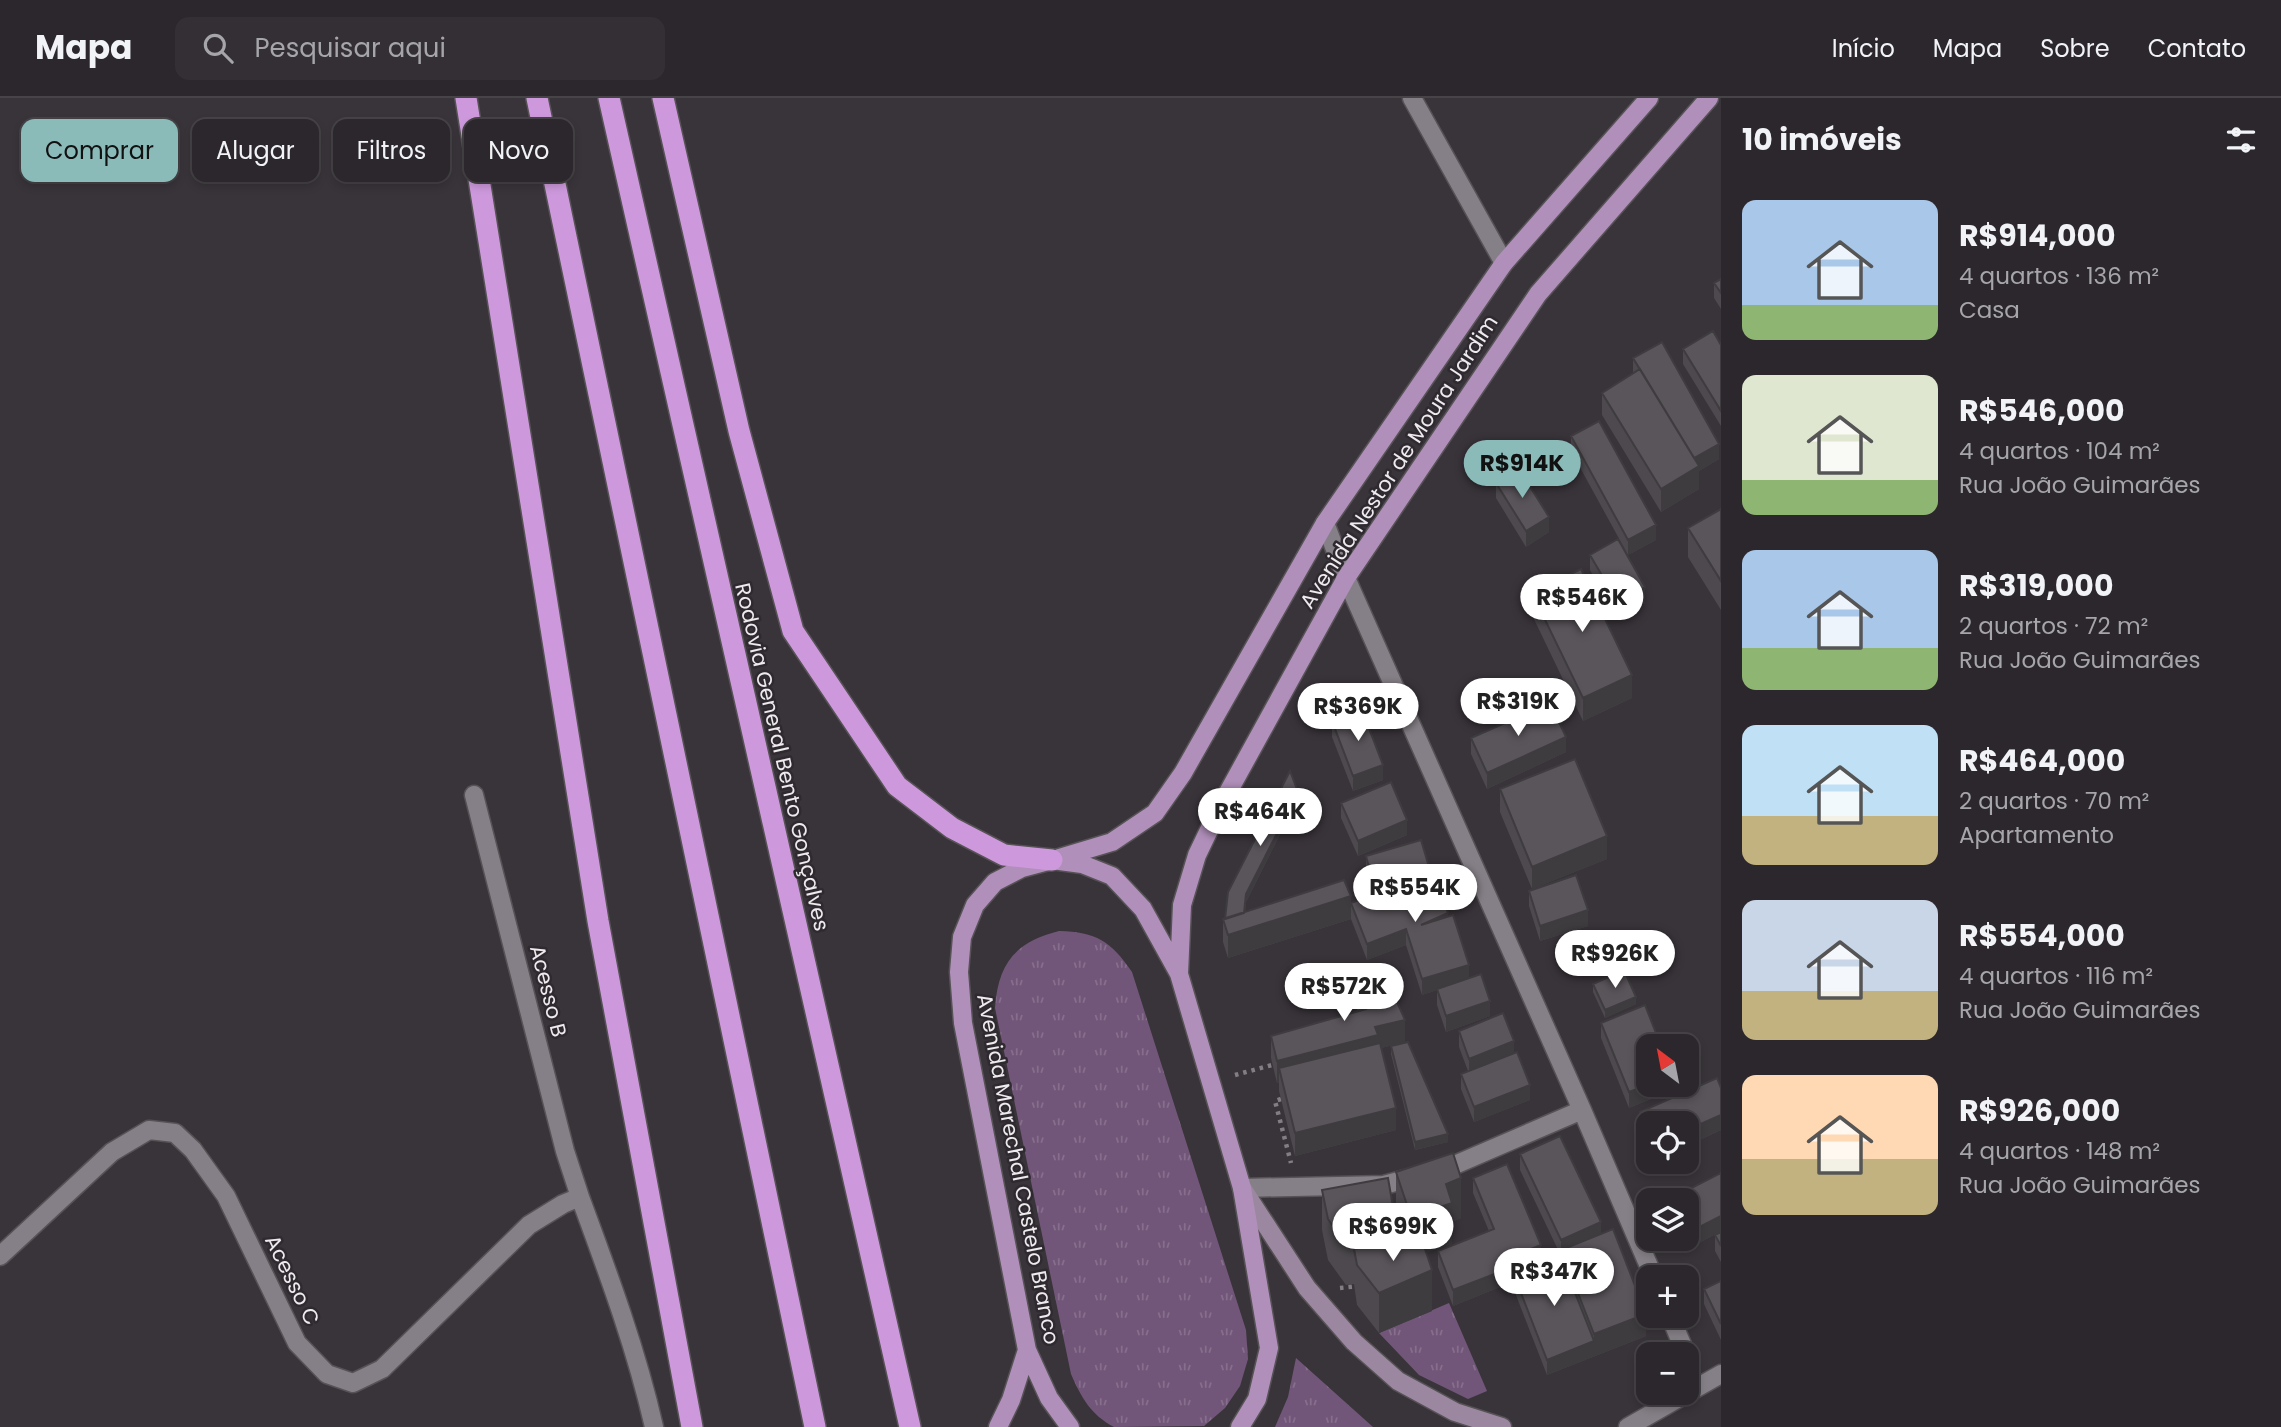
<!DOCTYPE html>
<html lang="pt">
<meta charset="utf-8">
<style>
:root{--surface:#2b272c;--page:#332f34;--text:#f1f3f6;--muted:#a6a5a9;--line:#474448;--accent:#8bbbb9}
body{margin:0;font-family:Poppins,sans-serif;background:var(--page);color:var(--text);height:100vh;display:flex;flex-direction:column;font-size:26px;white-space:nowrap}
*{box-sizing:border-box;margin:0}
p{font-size:23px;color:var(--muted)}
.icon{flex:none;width:38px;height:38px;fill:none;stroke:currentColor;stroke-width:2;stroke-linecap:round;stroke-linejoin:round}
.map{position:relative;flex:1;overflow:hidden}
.details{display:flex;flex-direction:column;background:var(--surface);width:560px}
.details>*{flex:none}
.guide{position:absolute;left:21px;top:21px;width:665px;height:63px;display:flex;gap:14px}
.needle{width:46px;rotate:328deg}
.controls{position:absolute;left:1636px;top:936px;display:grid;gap:14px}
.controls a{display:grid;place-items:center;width:63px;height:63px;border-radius:14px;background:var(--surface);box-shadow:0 4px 10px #0003,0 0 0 2px var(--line);font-size:35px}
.price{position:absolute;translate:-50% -60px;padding:0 16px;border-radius:24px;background:#fff;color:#222;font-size:23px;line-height:46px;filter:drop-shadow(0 2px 4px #0008)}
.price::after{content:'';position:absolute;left:50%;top:42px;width:21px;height:16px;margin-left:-10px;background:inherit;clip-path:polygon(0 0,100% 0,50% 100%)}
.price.current{background:var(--accent);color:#111}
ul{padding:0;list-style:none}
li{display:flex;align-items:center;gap:21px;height:175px;padding:0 21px}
li span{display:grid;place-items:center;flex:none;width:196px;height:140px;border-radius:14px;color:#555}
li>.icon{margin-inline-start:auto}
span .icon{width:84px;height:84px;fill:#fffc;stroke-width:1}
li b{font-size:30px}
h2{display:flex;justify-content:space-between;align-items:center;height:84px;padding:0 21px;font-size:30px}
.tag{padding:0 24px;border-radius:14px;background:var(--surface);box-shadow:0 4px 10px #0003,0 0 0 2px var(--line);font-size:24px;line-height:63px}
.tag.current{background:var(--accent);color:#111}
header{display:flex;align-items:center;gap:42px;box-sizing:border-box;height:98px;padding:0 35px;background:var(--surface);border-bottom:2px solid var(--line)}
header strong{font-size:33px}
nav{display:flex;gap:38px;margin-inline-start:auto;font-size:24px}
.search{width:490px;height:63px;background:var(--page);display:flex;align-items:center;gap:18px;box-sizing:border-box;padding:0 24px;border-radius:14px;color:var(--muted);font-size:26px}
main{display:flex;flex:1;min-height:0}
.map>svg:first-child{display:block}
.grass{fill:url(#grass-tufts)}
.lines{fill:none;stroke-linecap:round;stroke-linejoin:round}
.street-casing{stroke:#565256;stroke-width:21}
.secondary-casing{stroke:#565256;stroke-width:21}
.primary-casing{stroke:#565256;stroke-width:21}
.highway-casing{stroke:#565256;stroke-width:24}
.path{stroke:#827e83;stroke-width:4.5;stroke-dasharray:3.5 5;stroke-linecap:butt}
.street{stroke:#858087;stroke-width:18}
.secondary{stroke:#9b88a0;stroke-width:18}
.primary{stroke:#b08fba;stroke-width:18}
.highway{stroke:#cd99dc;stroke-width:21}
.wall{fill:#4d494e}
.shaded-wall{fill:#3f3c40}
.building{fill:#5a555b;stroke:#3f3c40;stroke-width:2}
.labels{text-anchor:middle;stroke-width:5;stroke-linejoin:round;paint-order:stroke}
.street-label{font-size:21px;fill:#eeebee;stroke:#2f2a30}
</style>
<header>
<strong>Mapa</strong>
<div class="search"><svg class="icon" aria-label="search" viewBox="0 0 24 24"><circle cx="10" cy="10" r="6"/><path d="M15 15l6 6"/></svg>Pesquisar aqui</div>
<nav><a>Início</a><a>Mapa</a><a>Sobre</a><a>Contato</a></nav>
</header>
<main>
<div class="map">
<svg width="1721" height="1329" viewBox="0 0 1721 1329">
<defs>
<pattern id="grass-tufts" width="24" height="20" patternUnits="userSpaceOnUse" patternTransform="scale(1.75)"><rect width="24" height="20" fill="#715679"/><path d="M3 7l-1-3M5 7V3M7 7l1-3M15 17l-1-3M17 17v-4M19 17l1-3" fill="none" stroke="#866e8c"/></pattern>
</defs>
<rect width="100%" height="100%" fill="#39343a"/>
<!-- grass -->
<path class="grass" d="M1059,833C1096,834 1111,843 1132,874L1246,1232L1248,1261L1240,1288L1225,1310L1204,1328L1114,1329C1091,1317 1081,1299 1071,1276L995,910C998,866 1015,844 1059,833Z
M1449,1205L1487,1293L1468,1301L1419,1277L1379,1235Z
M1296,1260L1373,1329H1275L1288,1299Z"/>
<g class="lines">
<defs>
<path id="street" d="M1412,0L1504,165
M1325,425L1346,480L1582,1012L1654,1180
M474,697L565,1053L580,1099
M1242,1090L1384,1087L1450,1069L1582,1012
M0,1158L112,1054L149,1032L175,1035L193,1052L226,1098L297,1245L327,1276L353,1285L382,1271L529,1127L563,1106L580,1099C608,1175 636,1250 654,1329
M1670,1218L1686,1256
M1628,1329L1721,1276"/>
<path id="secondary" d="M1242,1090L1307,1190L1354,1244L1398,1283L1455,1314L1502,1329"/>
<path id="primary" d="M1059,760L1112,744L1155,715L1183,675L1325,425L1504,165L1649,0
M1179,876L1182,807L1197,757L1221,707L1346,480L1538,196L1709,0
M998,1329L1011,1302L1027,1252
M1070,1329L1049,1300L1027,1252L963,925L959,874L962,839L975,807L995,784L1022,770L1052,762L1082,766L1112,778L1143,811L1179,876L1242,1090L1269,1250L1257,1301L1240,1329"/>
<path id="highway" d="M466,0L598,823L692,1329
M537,0L815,1329
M609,0L910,1329
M663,0L739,333L793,533L897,688L952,730L1004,757L1052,762"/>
</defs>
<!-- street casing -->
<use href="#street" class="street-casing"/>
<!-- secondary casing -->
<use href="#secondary" class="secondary-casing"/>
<!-- primary casing -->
<use href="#primary" class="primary-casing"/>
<!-- highway casing -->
<use href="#highway" class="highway-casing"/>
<!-- path -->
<path class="path" d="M1235,977L1272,967
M1281,1001L1275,1003L1291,1065
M1340,1190L1359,1188"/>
<!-- street -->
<use href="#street" class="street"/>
<!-- secondary -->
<use href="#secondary" class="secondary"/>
<!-- primary -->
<use href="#primary" class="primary"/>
<!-- highway -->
<use href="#highway" class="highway"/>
</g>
<!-- wall -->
<path class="wall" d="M1721,181V211L1714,200V185Z
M1721,247V328L1683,266V251Z
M1633,260L1719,361L1699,373V391L1661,414L1602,317V295L1633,276Z
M1571,338L1656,442L1628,457L1571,353Z
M1496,385L1549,434L1526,449L1496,400Z
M1721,411V512L1688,459V430Z
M1590,457L1645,505L1618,521L1590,472Z
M1532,495L1632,600L1583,623L1532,517Z
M1332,623L1383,682L1353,693L1332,639Z
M1471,640L1566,654L1487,691L1471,656Z
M1500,691L1607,761L1532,791L1500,714Z
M1298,701L1246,804L1245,815L1351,821L1228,860L1223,844V821H1225Z
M1341,705L1407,737L1358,758L1341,720Z
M1366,758L1429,775L1448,818L1469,880L1490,918L1446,934L1437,907V892L1422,897L1406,847L1367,862L1351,821V805L1372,797L1366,774Z
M1529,793L1588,828L1540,843L1529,808Z
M1355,885L1405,944L1381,950L1396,1032L1295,1058L1279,993V985H1277L1271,960V938L1358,913L1355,907Z
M1593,886L1636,906L1605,920L1593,894Z
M1601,925L1673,987V992L1629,1010L1601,940Z
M1459,933L1514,955L1530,1002L1474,1024L1461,991V976L1468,973L1459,949Z
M1391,948L1448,1044L1415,1052L1391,956Z
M1640,1014L1721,1032L1687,1048V1026H1648V1048L1640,1030Z
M1520,1056L1601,1136L1646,1238L1547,1277L1514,1192V1177L1561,1159V1158L1520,1072Z
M1396,1074L1461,1120L1452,1124V1146L1426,1154L1432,1213L1379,1235L1357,1207L1354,1186L1346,1187L1328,1162L1322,1132V1092L1398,1138V1143L1405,1142L1396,1114Z
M1721,1075V1133L1688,1151L1683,1141H1687V1102H1670V1101Z
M1473,1080L1541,1162L1510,1175V1185L1453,1208L1438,1169V1153L1489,1133L1473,1095Z
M1721,1134V1164L1715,1153V1137Z
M1721,1183V1242L1704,1206V1191Z"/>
<!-- shaded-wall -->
<path class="shaded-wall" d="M1719,346V361L1699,373V391L1661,414V391L1691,362Z
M1549,419V434L1526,449V433Z
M1656,427V442L1628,457V442Z
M1645,489V505L1618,521V505Z
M1632,577V600L1583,623V600Z
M1566,639V654L1487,691V675Z
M1383,667V682L1353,693V678Z
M1298,694V701L1246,804L1243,833L1351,798V821L1228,860V837L1246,796Z
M1407,722V737L1358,758V743Z
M1607,738V761L1532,791V769Z
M1429,769V785L1373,801V785Z
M1588,812V828L1540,843V828Z
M1448,815V830L1421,827Z
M1406,831V847L1367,862V846Z
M1469,867V882L1422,897V881Z
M1636,899V906L1605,920V912Z
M1490,903V918L1446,934V918Z
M1405,922V944L1378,951L1279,970V985H1277V963L1375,929Z
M1514,943V958L1469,976V961Z
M1530,987V1002L1474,1024V1009Z
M1648,987H1673V992L1629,1010V994Z
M1396,1010V1032L1295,1058V1035Z
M1721,1017V1032L1687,1048V1032Z
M1448,1036V1044L1415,1052V1044Z
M1461,1080V1120L1452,1124V1146L1411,1160V1119L1446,1086Z
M1721,1118V1133L1688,1151V1135Z
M1601,1124V1139L1561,1152V1158V1142Z
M1541,1147V1162L1510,1175V1185L1453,1208V1192L1506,1161Z
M1432,1172V1213L1379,1235V1195Z
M1646,1216V1238L1547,1277V1262L1594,1243V1236Z"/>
<!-- building -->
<path class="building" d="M1721,181V195L1714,185Z
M1713,233L1721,247V313L1683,251Z
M1662,244L1719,346L1694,360L1633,260Z
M1640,271L1699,368L1661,391L1602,295Z
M1599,323L1656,427L1628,442L1571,338Z
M1519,371L1549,419L1526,433L1496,385Z
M1721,411V483L1688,430Z
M1618,441L1645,489L1618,505L1590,457Z
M1581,471L1632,577L1583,600L1532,495Z
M1550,605L1566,639L1487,675L1471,640Z
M1362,612L1383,667L1353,678L1332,623Z
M1575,661L1607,738L1532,769L1500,691Z
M1290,673L1298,694L1246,796L1244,815L1225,821L1228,794Z
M1391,684L1407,722L1358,743L1341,705Z
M1421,742L1429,769L1373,785L1366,758Z
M1432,774L1448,815L1421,827L1453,817L1469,867L1422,881L1406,831L1367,846L1351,805Z
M1576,777L1588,812L1540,828L1529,793Z
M1344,782L1351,798L1228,837L1223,821Z
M1624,872L1636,899L1605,912L1593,886Z
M1481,876L1490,903L1446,918L1437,891Z
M1385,877L1405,922L1375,929L1378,937L1277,963L1271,938L1366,911L1355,885Z
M1645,907L1661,948H1648V987L1629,994L1601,925Z
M1503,915L1514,943L1469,961L1459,933Z
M1408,944L1448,1036L1415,1044L1391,948Z
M1380,945L1396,1010L1295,1035L1279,970Z
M1517,954L1530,987L1474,1009L1461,976Z
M1717,980L1721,990V1017L1687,1032V1026H1648V1033L1640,1014Z
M1560,1038L1601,1124L1561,1142L1520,1056Z
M1453,1055L1461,1080L1446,1086L1452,1105L1411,1119L1396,1074Z
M1507,1066L1541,1147L1506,1161L1510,1170L1453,1192L1438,1153L1494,1131L1473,1080Z
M1721,1075V1118L1688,1135L1687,1102H1671L1670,1101Z
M1388,1080L1398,1138L1346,1147L1328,1121L1322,1092Z
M1613,1131L1646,1216L1594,1236L1561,1152Z
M1721,1134V1148L1715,1137Z
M1421,1139L1432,1172L1379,1195L1357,1167L1354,1151Z
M1561,1159L1594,1243L1547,1262L1514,1177Z
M1721,1183V1226L1704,1191Z"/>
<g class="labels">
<!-- street labels -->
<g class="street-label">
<text transform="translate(1399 364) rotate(-57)" y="7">Avenida Nestor de Moura Jardim</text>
<text transform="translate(782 659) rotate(77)" y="7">Rodovia General Bento Gonçalves</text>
<text transform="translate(548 893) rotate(76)" y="7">Acesso B</text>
<text transform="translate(1018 1071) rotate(79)" y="7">Avenida Marechal Castelo Branco</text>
<text transform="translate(292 1182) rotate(64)" y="7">Acesso C</text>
</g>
</g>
</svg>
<div class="controls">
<a><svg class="needle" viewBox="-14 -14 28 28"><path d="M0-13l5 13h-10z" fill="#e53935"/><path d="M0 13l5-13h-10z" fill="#a6a5a9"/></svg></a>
<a><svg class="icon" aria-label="locate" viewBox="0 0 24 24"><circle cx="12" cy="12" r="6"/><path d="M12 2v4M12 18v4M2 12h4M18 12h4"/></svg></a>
<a><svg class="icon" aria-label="layers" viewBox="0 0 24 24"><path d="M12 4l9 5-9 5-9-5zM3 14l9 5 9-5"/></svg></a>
<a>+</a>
<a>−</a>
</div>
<b class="price current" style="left:1522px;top:402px">R$914K</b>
<b class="price" style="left:1582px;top:536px">R$546K</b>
<b class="price" style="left:1518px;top:640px">R$319K</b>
<b class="price" style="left:1358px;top:645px">R$369K</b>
<b class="price" style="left:1260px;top:750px">R$464K</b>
<b class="price" style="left:1415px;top:826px">R$554K</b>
<b class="price" style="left:1615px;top:892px">R$926K</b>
<b class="price" style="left:1344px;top:925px">R$572K</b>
<b class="price" style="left:1393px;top:1165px">R$699K</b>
<b class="price" style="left:1554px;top:1210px">R$347K</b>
<div class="guide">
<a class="tag current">Comprar</a>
<a class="tag">Alugar</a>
<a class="tag">Filtros</a>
<a class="tag">Novo</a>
</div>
</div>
<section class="details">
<h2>10 imóveis<svg class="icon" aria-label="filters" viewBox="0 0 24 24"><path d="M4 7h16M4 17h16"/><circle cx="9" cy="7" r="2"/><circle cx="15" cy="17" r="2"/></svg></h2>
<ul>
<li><span style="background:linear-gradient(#a9c7e8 75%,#8fb573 0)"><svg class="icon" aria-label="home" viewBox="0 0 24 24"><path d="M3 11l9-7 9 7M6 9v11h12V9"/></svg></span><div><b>R$914,000</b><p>4 quartos · 136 m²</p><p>Casa</p></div></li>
<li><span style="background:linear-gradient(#dfe7d0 75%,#8fb573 0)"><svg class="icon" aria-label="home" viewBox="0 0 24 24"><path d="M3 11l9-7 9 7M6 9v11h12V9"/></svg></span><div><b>R$546,000</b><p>4 quartos · 104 m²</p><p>Rua João Guimarães</p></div></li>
<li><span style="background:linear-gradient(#a9c7e8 70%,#8fb573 0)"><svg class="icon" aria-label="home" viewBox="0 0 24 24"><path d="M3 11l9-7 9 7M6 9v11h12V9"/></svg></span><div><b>R$319,000</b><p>2 quartos · 72 m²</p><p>Rua João Guimarães</p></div></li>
<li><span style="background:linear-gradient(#bfe0f5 65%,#c2b280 0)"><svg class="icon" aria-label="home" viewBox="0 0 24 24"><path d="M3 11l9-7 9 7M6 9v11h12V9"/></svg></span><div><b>R$464,000</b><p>2 quartos · 70 m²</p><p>Apartamento</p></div></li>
<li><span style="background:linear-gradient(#c9d6e8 65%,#c2b280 0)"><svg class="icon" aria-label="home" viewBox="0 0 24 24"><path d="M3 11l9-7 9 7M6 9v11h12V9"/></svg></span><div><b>R$554,000</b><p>4 quartos · 116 m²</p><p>Rua João Guimarães</p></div></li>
<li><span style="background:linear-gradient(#ffd9b3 60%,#c2b280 0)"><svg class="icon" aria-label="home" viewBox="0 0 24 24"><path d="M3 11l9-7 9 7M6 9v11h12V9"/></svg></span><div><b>R$926,000</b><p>4 quartos · 148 m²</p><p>Rua João Guimarães</p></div></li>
</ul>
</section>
</main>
